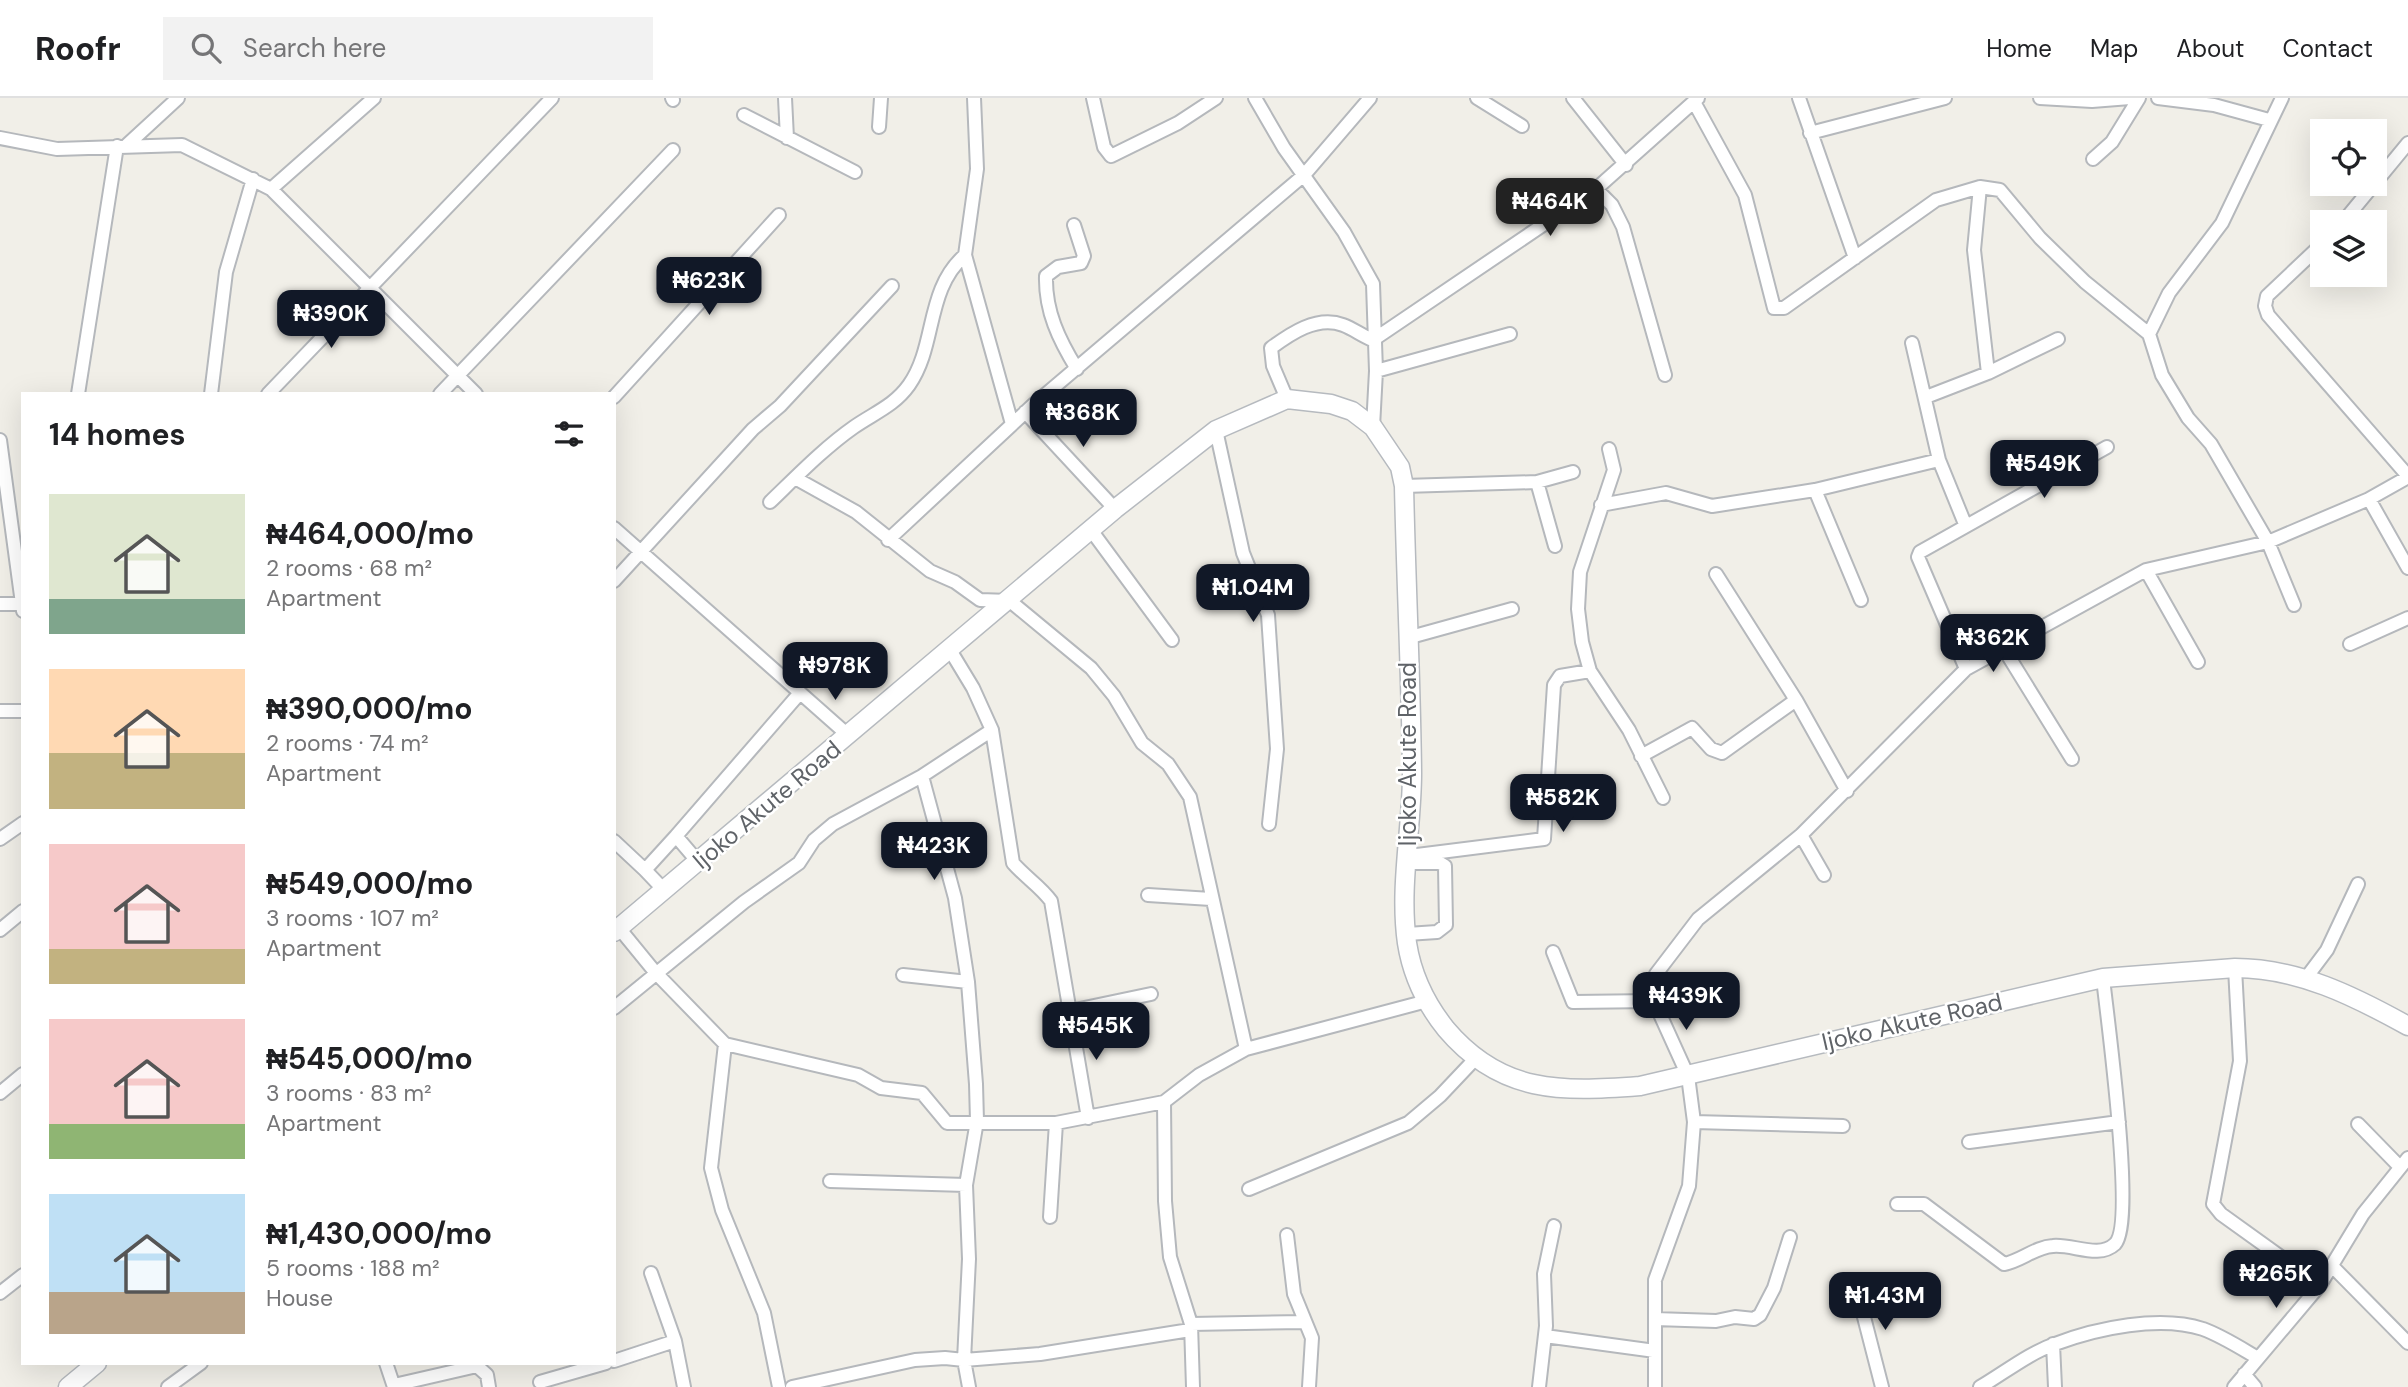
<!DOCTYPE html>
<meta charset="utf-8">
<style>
:root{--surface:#fff;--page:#f2f2f2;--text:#202124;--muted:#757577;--line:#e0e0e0;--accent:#111827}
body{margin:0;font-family:"DM Sans",sans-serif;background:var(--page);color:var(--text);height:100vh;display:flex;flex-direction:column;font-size:26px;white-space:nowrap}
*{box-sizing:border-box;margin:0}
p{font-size:23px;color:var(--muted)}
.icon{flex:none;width:38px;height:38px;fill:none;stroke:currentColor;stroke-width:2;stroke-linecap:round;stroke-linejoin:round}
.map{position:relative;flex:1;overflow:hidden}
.drawer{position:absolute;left:21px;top:294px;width:595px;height:973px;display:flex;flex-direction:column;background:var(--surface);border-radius:0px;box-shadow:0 7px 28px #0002}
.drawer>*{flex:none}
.controls{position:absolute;left:2310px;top:21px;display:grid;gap:14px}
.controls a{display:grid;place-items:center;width:77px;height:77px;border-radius:0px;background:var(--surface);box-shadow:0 7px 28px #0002;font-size:35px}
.price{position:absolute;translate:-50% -60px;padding:0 16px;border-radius:14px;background:var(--accent);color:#fff;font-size:23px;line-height:46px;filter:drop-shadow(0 2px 4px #0008)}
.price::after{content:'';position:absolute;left:50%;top:42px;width:21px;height:16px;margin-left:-10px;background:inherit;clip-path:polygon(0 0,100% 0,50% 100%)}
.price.active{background:#222;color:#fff}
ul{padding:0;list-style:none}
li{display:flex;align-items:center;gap:21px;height:175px;padding:0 28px}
li span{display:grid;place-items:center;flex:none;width:196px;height:140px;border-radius:0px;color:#555}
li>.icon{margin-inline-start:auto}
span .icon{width:84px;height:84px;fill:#fffc;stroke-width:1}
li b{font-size:30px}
h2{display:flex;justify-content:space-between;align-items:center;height:84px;padding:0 28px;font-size:30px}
header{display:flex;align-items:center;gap:42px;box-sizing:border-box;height:98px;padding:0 35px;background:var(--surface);border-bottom:2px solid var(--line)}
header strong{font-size:33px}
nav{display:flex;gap:38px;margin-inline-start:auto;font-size:24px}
.search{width:490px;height:63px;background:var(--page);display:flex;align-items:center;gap:18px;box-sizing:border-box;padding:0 24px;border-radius:0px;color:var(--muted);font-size:26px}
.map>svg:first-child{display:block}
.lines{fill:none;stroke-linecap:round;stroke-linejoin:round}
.street-casing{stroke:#b5b8bc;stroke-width:16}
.secondary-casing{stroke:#b6babf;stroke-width:21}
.street{stroke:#fff;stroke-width:12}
.secondary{stroke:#fff;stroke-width:18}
.labels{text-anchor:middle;stroke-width:5;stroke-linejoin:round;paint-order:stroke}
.street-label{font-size:24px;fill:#5f6368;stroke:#fff}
</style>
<header>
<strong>Roofr</strong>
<div class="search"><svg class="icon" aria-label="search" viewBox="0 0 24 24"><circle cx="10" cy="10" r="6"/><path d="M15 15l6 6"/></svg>Search here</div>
<nav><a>Home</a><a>Map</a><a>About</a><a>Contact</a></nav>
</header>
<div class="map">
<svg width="2408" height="1289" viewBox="0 0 2408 1289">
<rect width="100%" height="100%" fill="#f1efe8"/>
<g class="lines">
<defs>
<path id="street" d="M672,0L673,2
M785,0L787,40
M974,0L977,71L965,157L1012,326
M1093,0L1104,49L1111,58L1178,25L1216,0
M1255,0L1284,50L1344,134L1373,186L1376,273L1373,329
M1477,0L1522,28
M1573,0L1626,67
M1799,0L1855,160
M2040,0L2092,3L2130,0
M2158,0L2214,7L2269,22
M1694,4L1745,97L1774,210H1784L1936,102L1980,89L2000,92L2040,140L2085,184L2149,236L2162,277L2188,320L2211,346L2268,444L2294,507
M744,17L855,74
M879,29L881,0
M1810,35L1945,0
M0,40L57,51L182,47L271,91L476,296
M127,47L178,0
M2093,61L2112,44L2139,0
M1980,89L1974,152L1988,275
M271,91L374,0
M1596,91L1612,107L1623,129L1665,277
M2343,124L2408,45
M1074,127L1084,158L1081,165L1058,169L1046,178C1045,213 1059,242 1077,271
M2322,146L2267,198L2265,208L2268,217L2408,378
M2149,236L2169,195L2222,125L2282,0
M1373,242L1596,91L1698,0
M1912,245L1939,362L1965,426
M1376,273L1510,236
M78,296L117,48
M211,296L226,174L253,81
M268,296L552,0
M440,296L673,52
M614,299L779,117
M1926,299L1988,275L2058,241
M1287,301L1273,268L1271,250C1290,236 1317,217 1343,227C1354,231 1362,238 1373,242
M1025,314L1115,411
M1216,332L1243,455L1268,517L1277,651L1269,726
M0,342L23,513
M1609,351L1614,372L1580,474L1578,511L1582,544L1590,573L1629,632L1663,700
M795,380L856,414L930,473L955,484L980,502L1010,503L1091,570L1114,598L1142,645L1168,666L1190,699L1246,951
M1537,384L1555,448
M1404,388L1537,384L1573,374
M1815,392L1861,502
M2369,401L2408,470
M770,404C796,379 824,350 854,329C874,315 894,308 909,287C937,247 925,192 965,157
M1601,407L1666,395L1712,408L1815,392L1939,362
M614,430L849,638
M1091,432L1172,542
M888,442L1033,307L1304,77L1370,0
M2146,472L2198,564
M1716,476L1796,602L1847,693
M614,483L753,331L780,308L892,188
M0,506H22
M1407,540L1512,511
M2350,546L2408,520
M2004,551L2072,661
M950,552L973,590L992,632L1013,765C1025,779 1040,788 1051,803L1088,1020
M1966,571L1918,459L1920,454L2107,349
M0,613H23
M1641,658L1692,630L1711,651L1722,655L1796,602
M922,678L955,800L968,884L976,986L977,1023L966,1087L969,1161L964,1262L969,1289
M1801,737L1824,777
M0,741L23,725
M614,743L645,772
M1409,758L1544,741L1554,587L1560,578L1590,573
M699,765L676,738L799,596
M665,793L645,772L676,738
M1148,797L1211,801
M619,830L655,874L725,946L858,977L881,990L922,995L947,1025H1056L1164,1004L1199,977L1246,951L1427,903
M0,832L23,813
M1407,836L1437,834L1446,827L1445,768L1440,765H1408
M1553,854L1573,904L1654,903
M2235,870L2240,963L2213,1106L2221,1116L2320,1187
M903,877L968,884
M2306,880L2327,852L2358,786
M614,910L744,804L799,765L814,742L833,726L922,678L992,632
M1070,913L1151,896
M725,946L711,1070L722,1112L764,1215L779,1289
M0,995L23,976
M1164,1004L1165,1103L1170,1159L1191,1226L1193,1289
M1694,1024L1843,1028
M2358,1026L2399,1068
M1969,1044L2119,1024
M830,1083L966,1087
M1249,1091L1408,1025L1440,998L1475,961
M1897,1106H1924L2004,1166C2021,1163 2035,1149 2053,1148C2073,1146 2099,1161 2115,1146C2136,1125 2107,919 2103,880
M1050,1119L1056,1025
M1287,1137L1294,1196L1312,1240L1309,1289
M2332,1168L2408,1245
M651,1175L675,1243L684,1289
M1856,1188L1882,1289
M0,1195L23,1177
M1655,1221L1716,1223L1735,1219L1754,1221L1760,1217L1774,1190L1790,1139
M1191,1226L1304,1224
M1545,1238L1655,1253
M2053,1246L2055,1289
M614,1263L675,1243
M386,1265L394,1289
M2244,1276L2255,1289
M540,1284L606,1265
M394,1287L477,1268L487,1277L489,1289
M168,1289L201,1265
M792,1289L915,1262L945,1260L964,1262L1040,1256L1190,1232
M1539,1289L1546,1228L1544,1176L1554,1128
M1655,1289V1182L1689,1088L1694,1024L1688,978L1654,903L1652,890L1656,876L1698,821L1801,737L1966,571L2146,472L2268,444L2369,401L2408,379
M1980,1289C2004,1275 2029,1255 2055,1246C2097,1230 2160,1217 2203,1231C2222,1238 2239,1249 2256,1259
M2234,1289L2320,1187L2363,1116L2408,1060"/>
<path id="secondary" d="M614,834L1115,411L1216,332L1287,301L1331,306L1352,313L1373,329L1400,369L1404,388C1406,484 1411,579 1412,675C1412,731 1399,789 1407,845C1412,877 1426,906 1446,931C1501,996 1561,994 1640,988L2103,880L2235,870C2298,870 2354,898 2408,928
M68,1289L97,1265"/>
</defs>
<!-- street casing -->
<use href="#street" class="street-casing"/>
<!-- secondary casing -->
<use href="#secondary" class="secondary-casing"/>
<!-- street -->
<use href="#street" class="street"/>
<!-- secondary -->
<use href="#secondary" class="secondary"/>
</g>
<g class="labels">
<!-- street labels -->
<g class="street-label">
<text transform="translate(1408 656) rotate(-90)" y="8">Ijoko Akute Road</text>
<text transform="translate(767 707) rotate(-40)" y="8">Ijoko Akute Road</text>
<text transform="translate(1912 924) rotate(-13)" y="8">Ijoko Akute Road</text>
</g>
</g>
</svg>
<div class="controls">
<a><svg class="icon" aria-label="locate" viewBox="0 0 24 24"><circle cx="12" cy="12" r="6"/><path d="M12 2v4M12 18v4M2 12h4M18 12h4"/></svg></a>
<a><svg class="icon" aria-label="layers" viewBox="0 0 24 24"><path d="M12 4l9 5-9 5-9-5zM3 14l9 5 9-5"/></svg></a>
</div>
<b class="price active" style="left:1550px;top:140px">₦464K</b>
<b class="price" style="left:709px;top:219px">₦623K</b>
<b class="price" style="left:331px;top:252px">₦390K</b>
<b class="price" style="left:1083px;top:351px">₦368K</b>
<b class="price" style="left:2044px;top:402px">₦549K</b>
<b class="price" style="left:1253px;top:526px">₦1.04M</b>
<b class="price" style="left:1993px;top:576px">₦362K</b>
<b class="price" style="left:835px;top:604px">₦978K</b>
<b class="price" style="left:1563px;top:736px">₦582K</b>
<b class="price" style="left:934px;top:784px">₦423K</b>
<b class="price" style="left:1686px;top:934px">₦439K</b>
<b class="price" style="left:1096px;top:964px">₦545K</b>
<b class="price" style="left:2276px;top:1212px">₦265K</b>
<b class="price" style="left:1885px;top:1234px">₦1.43M</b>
<section class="drawer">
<h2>14 homes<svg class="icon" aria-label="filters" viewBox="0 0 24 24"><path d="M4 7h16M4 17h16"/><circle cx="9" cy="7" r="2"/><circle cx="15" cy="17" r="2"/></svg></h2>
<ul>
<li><span style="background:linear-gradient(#dfe7d0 75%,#7fa58c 0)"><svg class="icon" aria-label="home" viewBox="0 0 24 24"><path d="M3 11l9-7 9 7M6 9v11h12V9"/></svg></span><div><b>₦464,000/mo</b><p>2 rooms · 68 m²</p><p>Apartment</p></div></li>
<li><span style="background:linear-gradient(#ffd9b3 60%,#c2b280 0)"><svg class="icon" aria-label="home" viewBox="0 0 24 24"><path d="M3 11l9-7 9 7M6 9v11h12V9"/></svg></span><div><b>₦390,000/mo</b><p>2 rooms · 74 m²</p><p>Apartment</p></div></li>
<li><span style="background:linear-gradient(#f6c9c9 75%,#c2b280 0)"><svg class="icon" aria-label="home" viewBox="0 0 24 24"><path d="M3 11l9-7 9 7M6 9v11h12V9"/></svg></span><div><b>₦549,000/mo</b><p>3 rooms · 107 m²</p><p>Apartment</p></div></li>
<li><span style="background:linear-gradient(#f6c9c9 75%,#8fb573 0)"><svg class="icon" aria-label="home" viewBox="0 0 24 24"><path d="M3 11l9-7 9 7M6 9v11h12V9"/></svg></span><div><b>₦545,000/mo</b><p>3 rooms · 83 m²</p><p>Apartment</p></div></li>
<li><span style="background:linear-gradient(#bfe0f5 70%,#b9a48a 0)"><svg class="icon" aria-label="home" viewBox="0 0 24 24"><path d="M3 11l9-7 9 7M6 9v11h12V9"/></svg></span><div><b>₦1,430,000/mo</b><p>5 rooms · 188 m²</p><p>House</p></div></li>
</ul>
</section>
</div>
